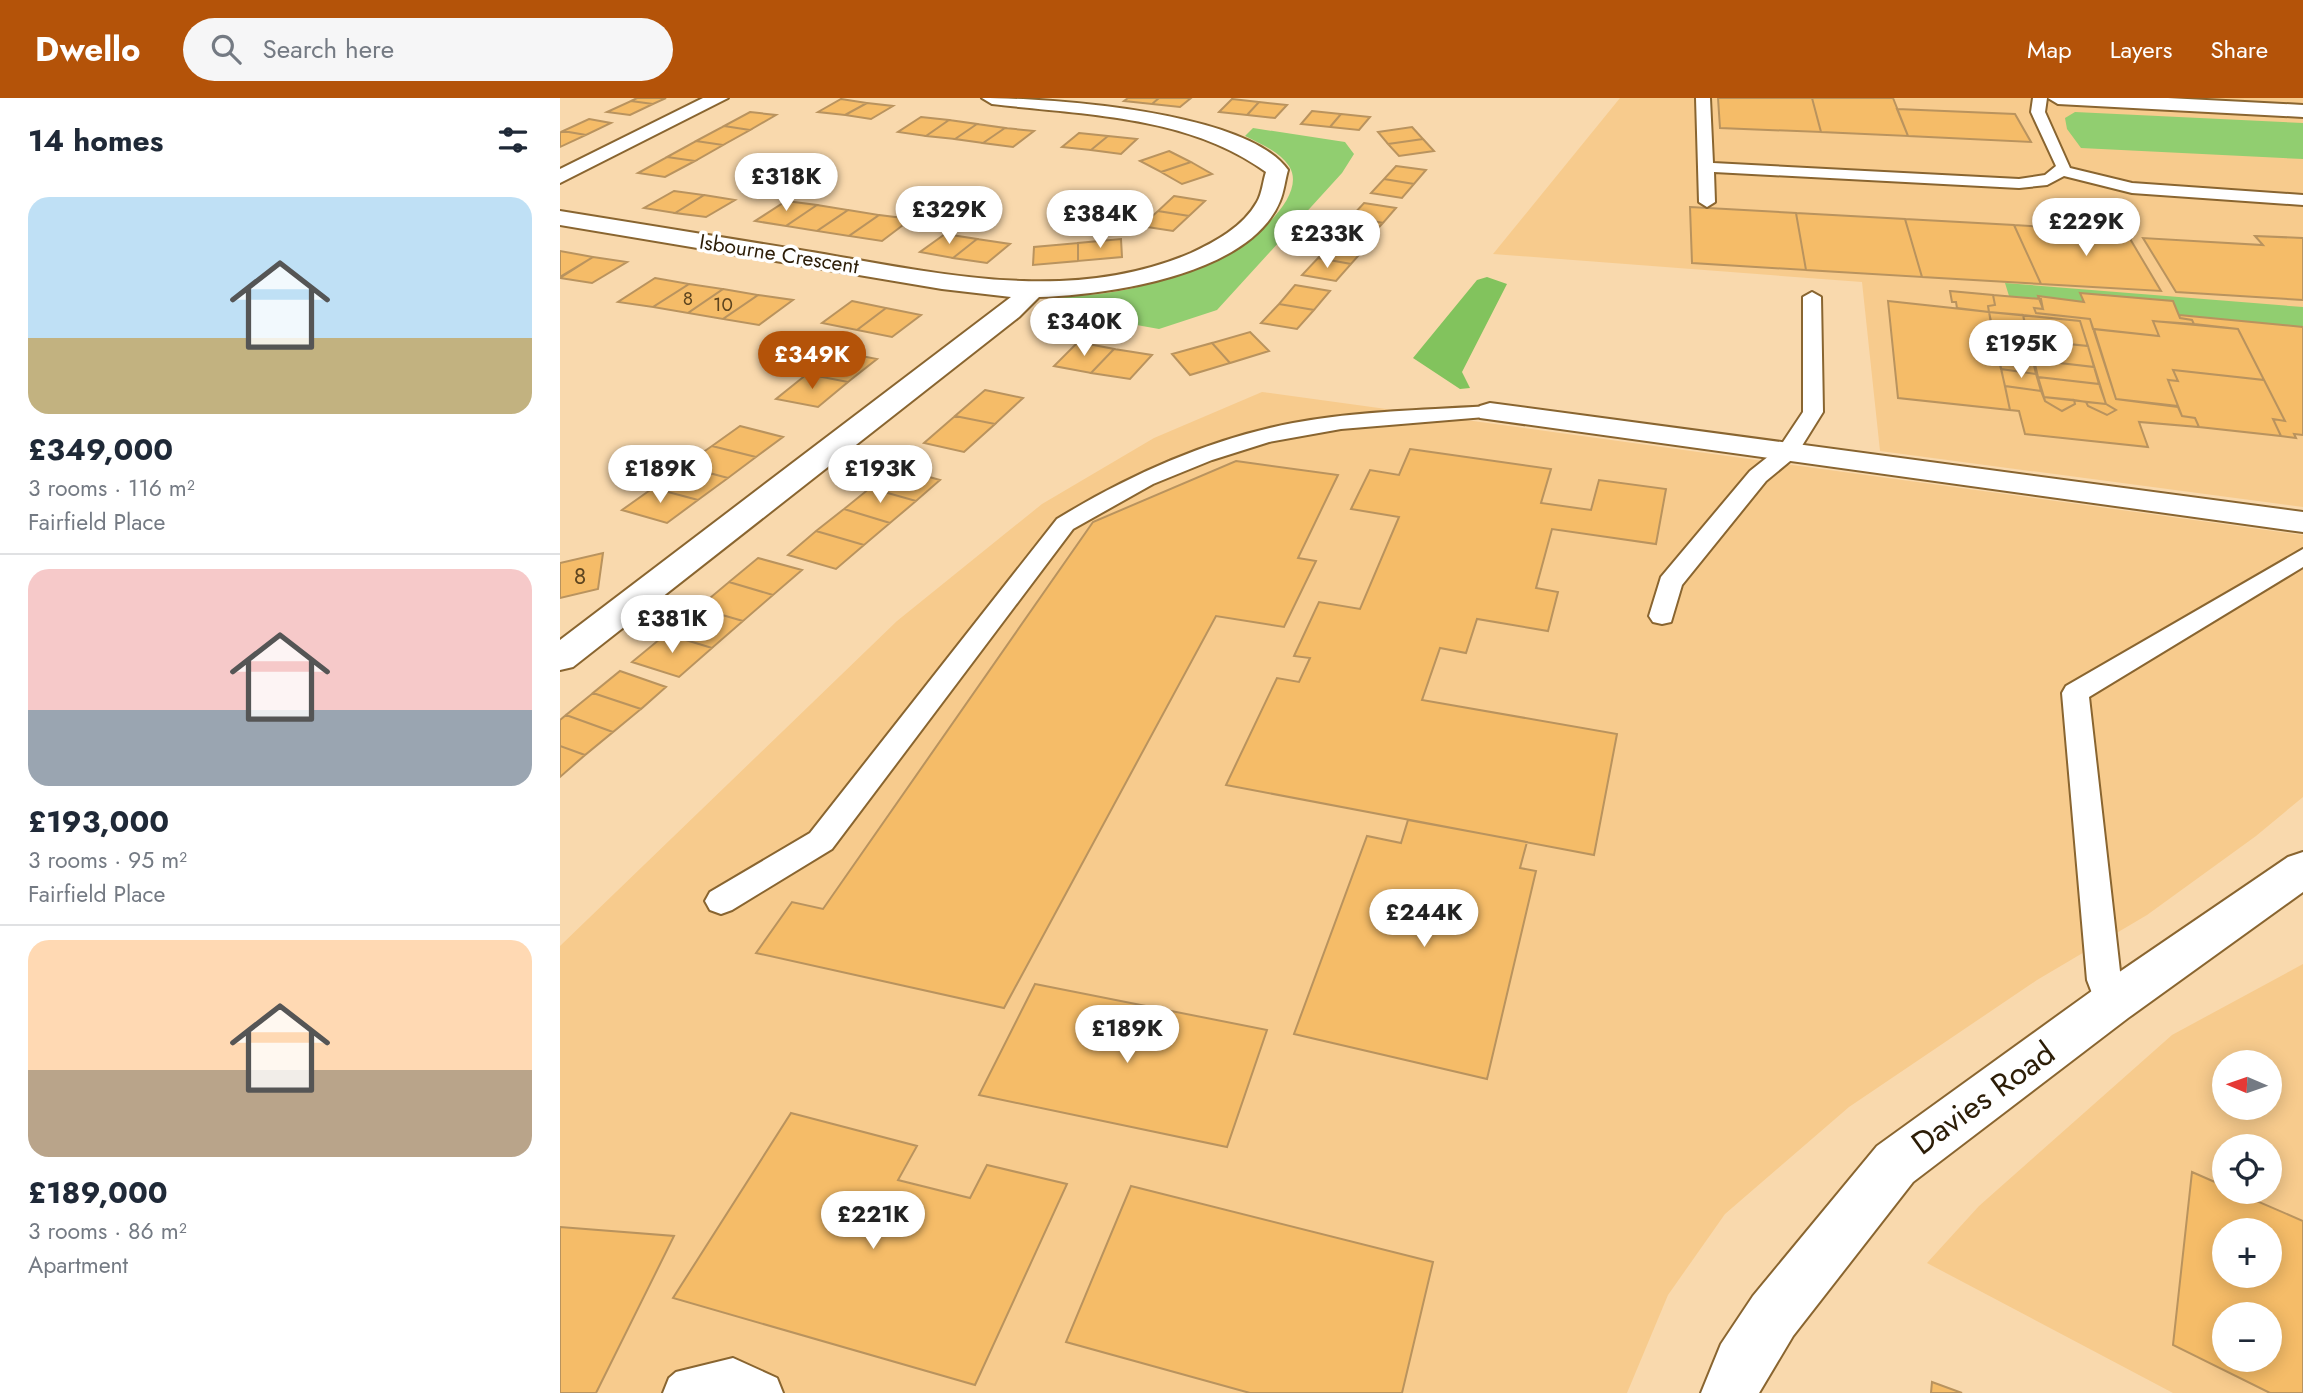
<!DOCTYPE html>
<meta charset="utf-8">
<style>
:root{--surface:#fff;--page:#f6f6f7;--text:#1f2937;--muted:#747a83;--line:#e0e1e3;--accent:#b45309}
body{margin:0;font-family:Jost,sans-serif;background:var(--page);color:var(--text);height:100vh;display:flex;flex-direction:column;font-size:26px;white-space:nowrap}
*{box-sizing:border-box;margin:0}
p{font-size:23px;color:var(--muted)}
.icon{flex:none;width:38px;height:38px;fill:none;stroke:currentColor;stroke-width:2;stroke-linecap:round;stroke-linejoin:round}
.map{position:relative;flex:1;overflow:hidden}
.drawer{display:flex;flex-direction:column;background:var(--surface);width:560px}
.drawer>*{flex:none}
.needle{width:46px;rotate:272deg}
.fabs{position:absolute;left:1652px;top:952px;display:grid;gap:14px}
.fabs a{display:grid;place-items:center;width:70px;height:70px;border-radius:50%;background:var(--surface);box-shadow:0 4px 18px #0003;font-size:35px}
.price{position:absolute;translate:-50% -60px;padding:0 16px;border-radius:24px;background:#fff;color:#222;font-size:23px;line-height:46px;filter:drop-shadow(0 2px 4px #0008)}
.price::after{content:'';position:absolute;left:50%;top:42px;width:21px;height:16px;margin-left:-10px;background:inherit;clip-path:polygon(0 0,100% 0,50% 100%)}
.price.active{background:var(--accent);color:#fff}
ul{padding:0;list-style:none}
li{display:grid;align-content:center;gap:14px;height:371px;padding:0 28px}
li+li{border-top:2px solid var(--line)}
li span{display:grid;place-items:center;height:217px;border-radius:21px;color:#555}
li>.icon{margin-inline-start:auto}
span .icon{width:126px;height:126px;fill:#fffc;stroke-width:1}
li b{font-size:30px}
h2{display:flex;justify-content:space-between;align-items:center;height:84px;padding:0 28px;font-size:30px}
header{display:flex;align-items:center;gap:42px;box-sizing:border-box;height:98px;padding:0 35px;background:var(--accent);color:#fff}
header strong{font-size:33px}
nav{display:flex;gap:38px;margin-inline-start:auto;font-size:24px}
.search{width:490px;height:63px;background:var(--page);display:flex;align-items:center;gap:18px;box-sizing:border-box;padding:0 24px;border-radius:38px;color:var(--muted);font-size:26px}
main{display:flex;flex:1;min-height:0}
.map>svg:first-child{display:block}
.built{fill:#f7cb8d;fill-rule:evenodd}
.green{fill:#91ce70}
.forest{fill:#82c35d}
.building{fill:#f5bc68;stroke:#b9935e;stroke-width:2;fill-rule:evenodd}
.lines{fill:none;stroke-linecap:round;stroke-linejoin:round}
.lane-casing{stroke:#896530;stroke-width:4}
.street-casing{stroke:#896530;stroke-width:4}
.secondary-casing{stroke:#896530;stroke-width:4}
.lane{fill:#fff;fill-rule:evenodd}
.street{fill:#fff;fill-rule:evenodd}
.secondary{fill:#fff;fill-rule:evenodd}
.labels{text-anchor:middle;stroke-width:7;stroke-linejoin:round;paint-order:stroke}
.far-number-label{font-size:19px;fill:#5e451f}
.far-street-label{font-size:21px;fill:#2c1d07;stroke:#fff}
.number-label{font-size:23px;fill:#5e451f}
.near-street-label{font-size:32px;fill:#2c1d07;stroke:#fff}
</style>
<header>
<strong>Dwello</strong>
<div class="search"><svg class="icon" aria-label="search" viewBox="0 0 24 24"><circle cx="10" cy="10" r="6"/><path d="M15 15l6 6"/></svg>Search here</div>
<nav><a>Map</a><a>Layers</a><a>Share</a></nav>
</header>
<main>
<section class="drawer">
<h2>14 homes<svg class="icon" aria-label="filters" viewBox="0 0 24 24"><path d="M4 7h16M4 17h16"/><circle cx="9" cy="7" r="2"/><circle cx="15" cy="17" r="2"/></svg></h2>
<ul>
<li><span style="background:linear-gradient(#bfe0f5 65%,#c2b280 0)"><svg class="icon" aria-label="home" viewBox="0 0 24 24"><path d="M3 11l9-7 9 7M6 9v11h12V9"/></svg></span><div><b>£349,000</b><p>3 rooms · 116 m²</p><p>Fairfield Place</p></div></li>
<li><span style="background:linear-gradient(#f6c9c9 65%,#9aa5b1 0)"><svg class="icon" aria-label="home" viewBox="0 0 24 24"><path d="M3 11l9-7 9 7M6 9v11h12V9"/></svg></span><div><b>£193,000</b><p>3 rooms · 95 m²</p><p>Fairfield Place</p></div></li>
<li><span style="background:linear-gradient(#ffd9b3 60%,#b9a48a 0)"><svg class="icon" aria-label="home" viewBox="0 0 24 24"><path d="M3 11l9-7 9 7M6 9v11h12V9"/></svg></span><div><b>£189,000</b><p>3 rooms · 86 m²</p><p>Apartment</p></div></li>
</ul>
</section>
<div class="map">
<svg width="1743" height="1295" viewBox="0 0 1743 1295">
<rect width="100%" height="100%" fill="#f9d9ad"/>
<!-- built -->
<path class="built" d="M1060,0H1743V409L1320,353L1302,184L933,156Z
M702,294L1743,437V699L1696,738L1587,817L1477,882L1289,1009L1165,1116L1108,1197L1067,1295H0V848L337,523L482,406L594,340Z
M1743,866V1295H1613L1367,1165L1419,1108L1612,937ZM1664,964H1710V1010H1664ZM1664,1048H1710V1094H1664ZM1664,1132H1710V1178H1664ZM1664,1216H1710V1262H1664Z"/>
<!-- green -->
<path class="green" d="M1515,14L1743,25V61L1521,50L1507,31L1505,20Z
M693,30L785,44L794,56L782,75L657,212L599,231L487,211L496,200C524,197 554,196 581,188C606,181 634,174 658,162C682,151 750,100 729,68C719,53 700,46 685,38Z
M1445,185L1743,209V229L1619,217L1613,203L1521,195L1524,204L1449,198Z"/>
<!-- forest -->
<path class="forest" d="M927,179L947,186L902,274L910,290L900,291L853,260L917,182Z"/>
<!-- building -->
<path class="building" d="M77,0H106L93,6L71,3Z
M568,0H599L592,6L564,3Z
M599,0H631L620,9L592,6Z
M1158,0H1252L1261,34L1160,30Z
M1252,0H1333L1348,38L1261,34Z
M281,1L307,5L285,17L258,14Z
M672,1L699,4L687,17L659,14Z
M71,3L93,6L70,17L47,14Z
M699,4L727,7L715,20L687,17Z
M307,5L333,8L311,21L285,17Z
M1337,11L1455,16L1471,44L1348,38Z
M752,13L781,16L770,29L741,26Z
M190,14L216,17L190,32L164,28Z
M781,16L810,19L799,32L770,29Z
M361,19L389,22L366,38L338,34Z
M29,21L51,25L26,37L3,33Z
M389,22L417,26L395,41L366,38Z
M417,26L445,30L423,45L395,41Z
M164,28L190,32L163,47L136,43Z
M852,29L863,41L828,46L818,34Z
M445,30L474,33L453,49L423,45Z
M3,33L26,37L0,49V35Z
M519,35L548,38L531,52L502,49Z
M548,38L577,41L561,56L531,52Z
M863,41L874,53L839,58L828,46Z
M136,43L163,47L135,63L107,59Z
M609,53L631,64L601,74L580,63Z
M107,59L135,63L105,79L78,75Z
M631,64L652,76L622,86L601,74Z
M836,68L866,72L854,86L824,81Z
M824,81L854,86L842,100L811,95Z
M114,93L144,97L115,115L84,110Z
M144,97L175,102L146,119L115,115Z
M614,98L645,103L629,118L598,113Z
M226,103L257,107L226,128L195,123Z
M804,105L836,110L823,125L791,119Z
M257,107L288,112L257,133L226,128Z
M1130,109L1236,115L1246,172L1132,165Z
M288,112L319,117L289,138L257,133Z
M598,113L629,118L613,133L581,128Z
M1236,115L1345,121L1362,179L1246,172Z
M319,117L351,121L322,143L289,138Z
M791,119L823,125L809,140L776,135Z
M1345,121L1454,127L1481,186L1362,179Z
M1454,127L1566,134L1601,193L1481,186Z
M385,136L417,141L393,160L360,154Z
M1695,138L1743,140V202L1616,194L1583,140L1703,147Z
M417,141L450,146L427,165L393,160Z
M561,141L562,159L518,163V145Z
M772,144L806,149L791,166L758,160Z
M518,145V163L473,167L474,149Z
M0,154V153L33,159L0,179Z
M33,159L67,164L32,185L0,180Z
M758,160L791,166L776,183L742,177Z
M95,180L129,186L93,209L58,204Z
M129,186L163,191L128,215L93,209Z
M735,187L770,193L754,212L719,206Z
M163,191L198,197L163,221L128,215Z
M1390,193L1433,197L1435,207L1428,208L1429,214L1397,210L1396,204H1392Z
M1520,195L1613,203L1620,220L1632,222L1634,226L1593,223L1599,238L1533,231L1530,221L1476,215L1474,210L1483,211L1478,198L1524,204Z
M198,197L233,202L199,227L163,221Z
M1433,197L1481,201L1483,211L1474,210L1476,215L1530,221L1556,301L1618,309L1622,318L1635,320L1639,329L1579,324L1588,349L1465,336L1459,313L1450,312L1445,288L1481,293L1485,303L1502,313L1515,306L1514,302L1526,304L1528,308L1547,317L1556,312L1546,306L1520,223L1429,214L1428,208L1435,207Z
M292,203L326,210L297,232L262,225Z
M1328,203L1429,214L1450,312L1338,300Z
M719,206L754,212L737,231L701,225Z
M326,210L361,217L332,239L297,232Z
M1429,214L1463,217L1469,246L1434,242Z
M1463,217L1520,223L1528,248L1469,242Z
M1619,217L1743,229V337L1734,336L1736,340L1721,338L1713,321L1725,323L1678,231L1634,226L1632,222L1620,220Z
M1593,223L1678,231L1704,282L1613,272L1618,283L1608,282L1618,308L1556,301L1534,231L1599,238Z
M690,234L709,253L670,265L652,245Z
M1434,242L1469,246L1476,276L1441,271Z
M1469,242L1528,248L1534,269L1474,262Z
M518,244L554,251L531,275L494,268Z
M652,245L670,265L630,277L612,256Z
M554,251L592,257L570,281L531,275Z
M276,253L317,261L288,284L247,276Z
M1474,262L1534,269L1539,286L1478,279Z
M1441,271L1476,276L1481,293L1445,288Z
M1613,272L1704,282L1725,323L1713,321L1721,338L1639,329L1635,320L1622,318L1608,282L1618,283Z
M247,276L288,284L258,309L216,301Z
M1478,279L1539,286L1546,306L1484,299Z
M425,292L463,300L435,326L395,318Z
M1484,299L1514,302L1515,306L1502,313L1485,303Z
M1526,304L1546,306L1556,312L1547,317L1528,308Z
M395,318L435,326L404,354L364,345Z
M180,328L223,339L196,359L152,348Z
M152,348L196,359L168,380L123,368Z
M850,351L991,371L981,405L1031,412L1039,382L1106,391L1096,446L992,431L976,490L998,494L988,533L917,521L906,555L880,550L862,602L1057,636L1034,757L666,687L717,580L739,584L750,560L734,558L759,504L800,511L839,419L791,411L810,372L839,377Z
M676,363L778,377L738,460L756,463L724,529L656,518L444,910L196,855L232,804L263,811L533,424Z
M123,368L168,380L138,402L93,390Z
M334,369L380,382L356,403L310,390Z
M93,390L138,402L107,425L62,412Z
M310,390L356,403L330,425L284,411Z
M284,411L330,425L304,447L256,433Z
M256,433L304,447L276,471L228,457Z
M43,455L38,491L0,500V465Z
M198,460L242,472L213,497L169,484Z
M169,484L213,497L183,523L138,510Z
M138,510L183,523L152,550L106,536Z
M106,536L152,550L119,579L72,564Z
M60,573L106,589L81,611L33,595Z
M33,595L81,611L53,634L6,617Z
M6,617L53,634L25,657L0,648V622Z
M0,648L25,657L0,679Z
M848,722L967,744L960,770L976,773L927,981L734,936L807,738L841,745Z
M475,886L707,932L667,1049L419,997Z
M231,1015L357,1048L338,1082L410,1100L427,1067L507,1086L415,1287L113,1200Z
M1632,1074L1664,1088V1094H1676L1743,1123V1295H1710L1613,1247ZM1664,1132H1710V1178H1664ZM1664,1216H1710V1262H1664Z
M571,1088L873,1164L842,1295H690L506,1244Z
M0,1129L114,1138L36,1295H0Z
M1372,1284L1402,1295H1371Z"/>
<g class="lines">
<defs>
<path id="lane" d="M1136,0H1150L1153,65L1459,81L1485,77L1496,68L1471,14L1473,0H1487L1485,14L1510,70L1572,85L1743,97V107L1572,95L1504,78L1487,87L1459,90L1154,74L1155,104L1147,109L1139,104Z
M1252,194L1261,199L1263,314L1235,359L1206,383L1122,487L1111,524L1102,526L1093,524L1089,518L1101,479L1190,373L1219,350L1243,314V199Z
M930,308L937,310L940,314L937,318L781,331L709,344L652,362L593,386L513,431L272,751L172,812L161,816L150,812L145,803L150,794L250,735L497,421C569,377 649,341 733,325C798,313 864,312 930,308Z
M1743,451V469L1529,599L1561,882L1569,905L1564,916L1552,920L1540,916L1527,882L1502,595L1506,588Z
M173,1260L217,1280L223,1295H103L109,1280L116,1274Z"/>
<path id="street" d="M143,0H168L0,85V71Z
M422,0C490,0 687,13 728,72C725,82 724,94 720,103C690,177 548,197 479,199L459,219L13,569L0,572V542L451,199L382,191L0,127V113C80,126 160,139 240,152C369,173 505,209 631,155C655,144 683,129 697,104C702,96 703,83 706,74C628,17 524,17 432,6Z
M1488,0H1608L1743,7V19L1498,6Z
M930,305L1743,414V434L920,320L916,314L920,308Z"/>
<path id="secondary" d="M1743,754V794L1568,920L1353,1084L1233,1238L1199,1295H1141L1161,1246L1193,1198L1317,1048L1536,890L1728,759Z"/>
</defs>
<!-- lane casing -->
<use href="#lane" class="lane-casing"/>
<!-- street casing -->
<use href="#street" class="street-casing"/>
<!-- secondary casing -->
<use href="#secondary" class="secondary-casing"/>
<!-- lane -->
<use href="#lane" class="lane"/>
<!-- street -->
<use href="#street" class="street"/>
<!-- secondary -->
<use href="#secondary" class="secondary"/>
</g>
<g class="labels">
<!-- far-number labels -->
<g class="far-number-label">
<text x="128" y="207">8</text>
<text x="163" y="213">10</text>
</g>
<!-- far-street labels -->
<g class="far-street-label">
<text transform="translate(219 156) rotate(9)" y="7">Isbourne Crescent</text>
</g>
<!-- number labels -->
<g class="number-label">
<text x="20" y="486">8</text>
</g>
<!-- near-street labels -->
<g class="near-street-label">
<text transform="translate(1423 1000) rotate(-36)" y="11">Davies Road</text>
</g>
</g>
</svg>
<div class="fabs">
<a><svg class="needle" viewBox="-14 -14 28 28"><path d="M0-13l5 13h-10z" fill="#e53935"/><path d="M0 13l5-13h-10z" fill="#747a83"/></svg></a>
<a><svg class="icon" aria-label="locate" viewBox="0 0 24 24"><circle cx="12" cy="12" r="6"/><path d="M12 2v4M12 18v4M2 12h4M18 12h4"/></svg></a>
<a>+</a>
<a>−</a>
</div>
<b class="price" style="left:226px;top:115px">£318K</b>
<b class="price" style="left:389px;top:148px">£329K</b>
<b class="price" style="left:540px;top:152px">£384K</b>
<b class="price" style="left:1526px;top:160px">£229K</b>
<b class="price" style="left:767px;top:172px">£233K</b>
<b class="price" style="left:524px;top:260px">£340K</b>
<b class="price" style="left:1461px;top:282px">£195K</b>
<b class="price active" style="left:252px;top:293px">£349K</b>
<b class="price" style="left:100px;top:407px">£189K</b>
<b class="price" style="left:320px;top:407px">£193K</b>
<b class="price" style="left:112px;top:557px">£381K</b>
<b class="price" style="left:864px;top:851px">£244K</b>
<b class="price" style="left:567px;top:967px">£189K</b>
<b class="price" style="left:313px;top:1153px">£221K</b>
</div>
</main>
